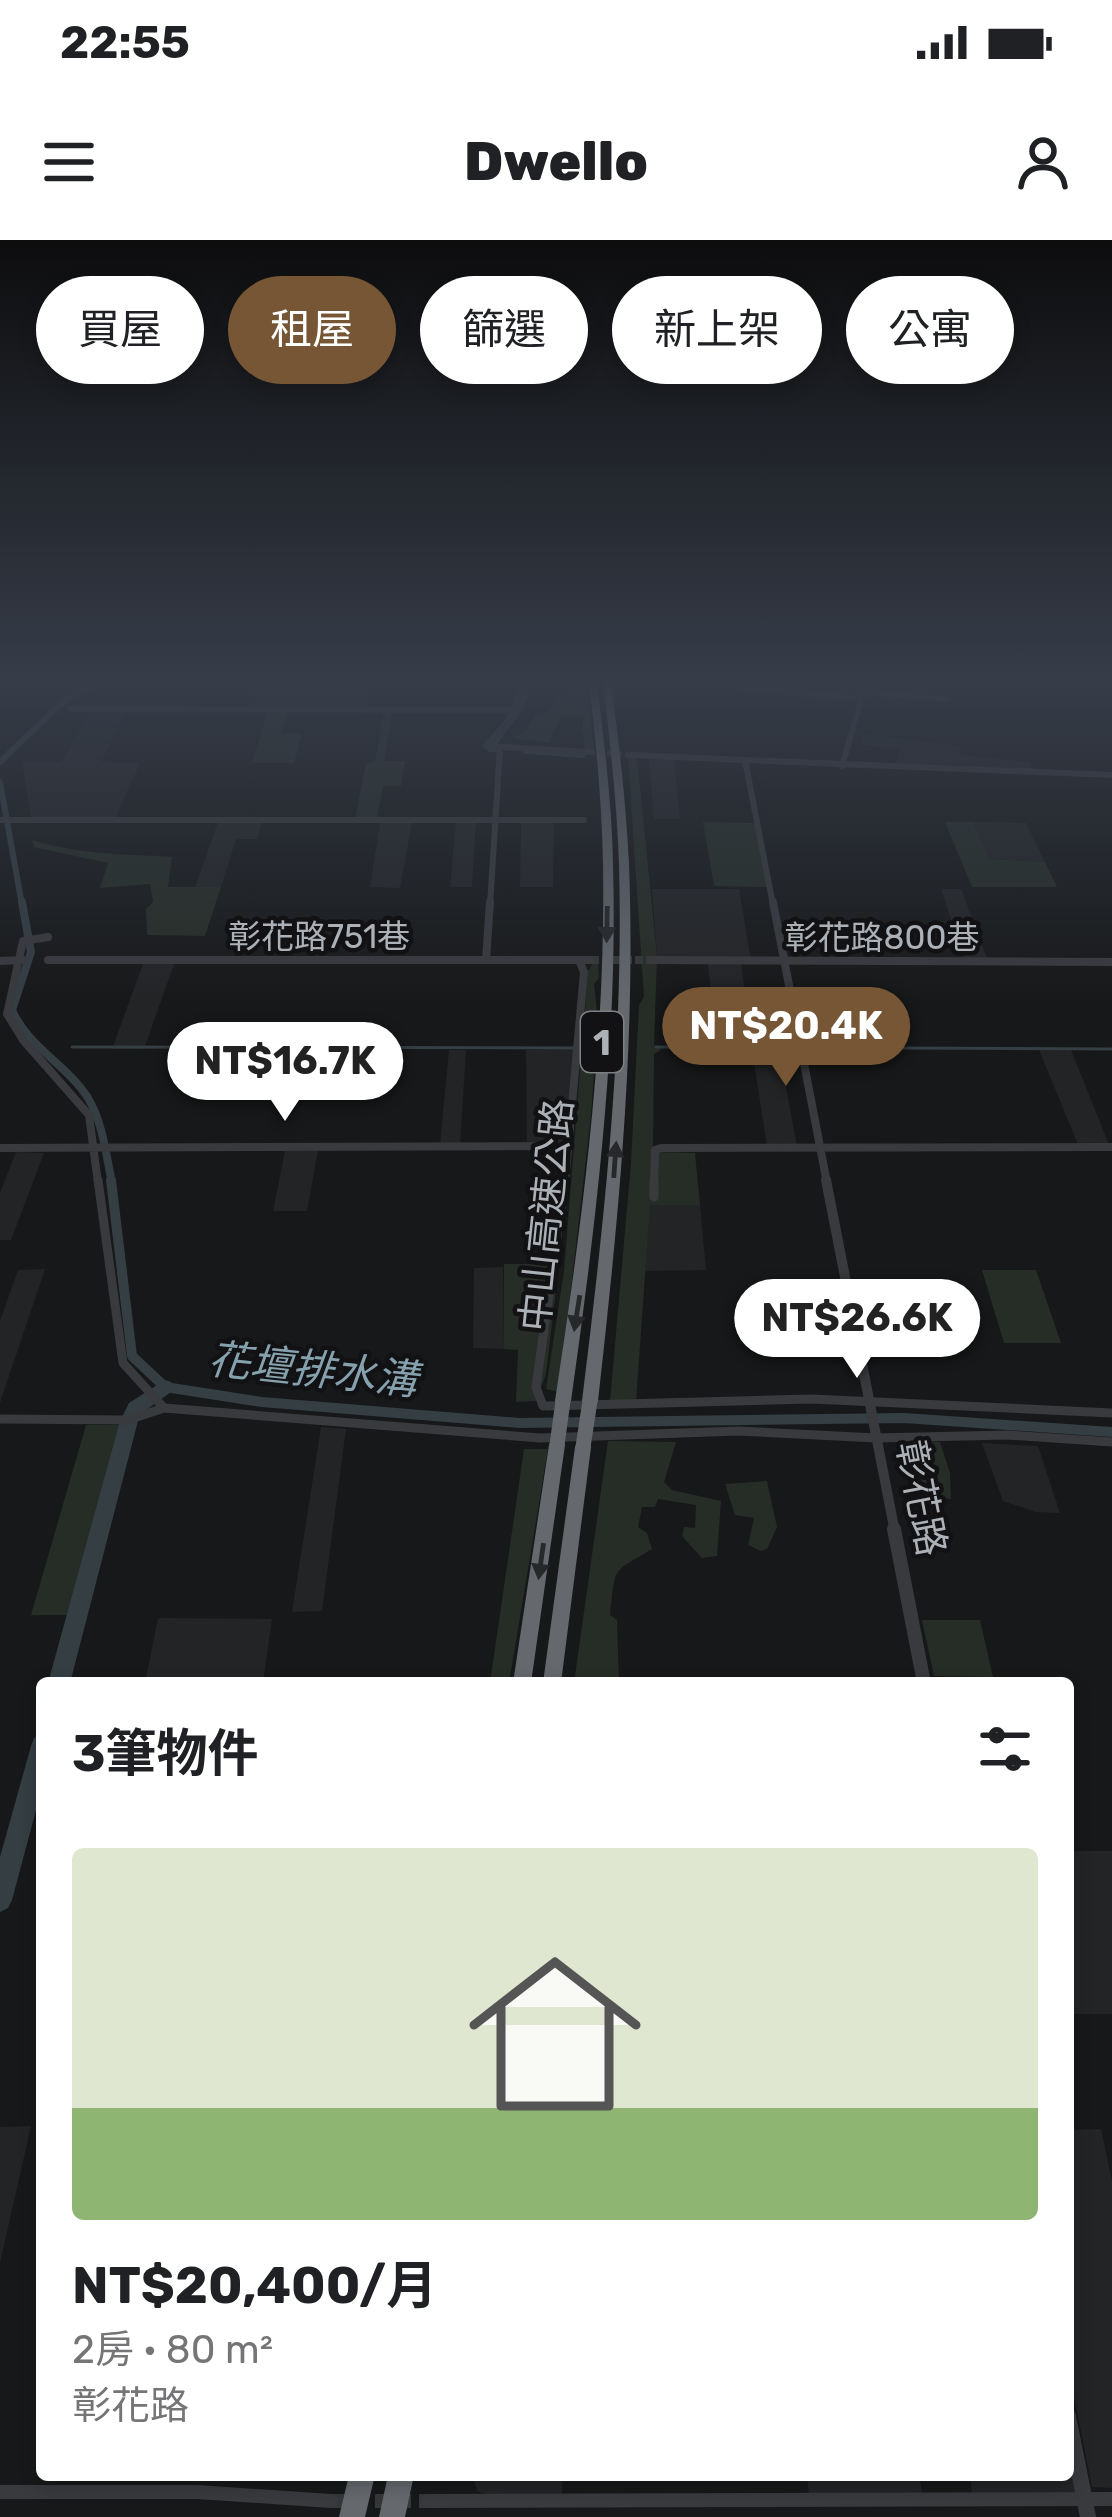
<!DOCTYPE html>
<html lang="zh-TW">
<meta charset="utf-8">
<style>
:root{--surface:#fff;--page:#f6f6f6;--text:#202124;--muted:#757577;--line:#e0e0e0;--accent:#765635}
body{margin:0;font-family:Rubik,"Noto Sans TC",sans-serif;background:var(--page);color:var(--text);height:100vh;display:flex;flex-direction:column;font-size:45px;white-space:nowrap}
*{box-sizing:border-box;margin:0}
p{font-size:39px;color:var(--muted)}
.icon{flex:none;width:66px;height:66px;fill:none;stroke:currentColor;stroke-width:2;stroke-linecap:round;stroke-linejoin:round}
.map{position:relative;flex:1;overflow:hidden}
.side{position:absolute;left:36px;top:1437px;width:1038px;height:804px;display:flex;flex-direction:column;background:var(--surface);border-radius:12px;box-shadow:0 6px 18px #0003}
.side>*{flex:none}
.guide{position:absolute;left:36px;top:36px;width:1041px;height:108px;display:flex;gap:24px}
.price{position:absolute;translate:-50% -102px;padding:0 27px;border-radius:42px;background:#fff;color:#222;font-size:39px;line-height:78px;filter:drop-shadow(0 3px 6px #0008)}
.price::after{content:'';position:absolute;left:50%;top:72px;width:36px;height:27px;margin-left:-18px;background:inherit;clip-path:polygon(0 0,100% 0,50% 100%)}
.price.selected{background:var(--accent);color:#fff}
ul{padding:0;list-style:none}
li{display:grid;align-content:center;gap:24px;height:636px;padding:0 36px}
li+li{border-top:3px solid var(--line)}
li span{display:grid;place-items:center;height:372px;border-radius:12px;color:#555}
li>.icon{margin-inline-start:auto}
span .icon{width:216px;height:216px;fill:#fffc;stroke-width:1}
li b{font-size:51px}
h2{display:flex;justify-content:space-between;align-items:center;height:144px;padding:0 36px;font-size:51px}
.pill{padding:0 42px;border-radius:54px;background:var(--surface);box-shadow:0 6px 18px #0003;font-size:42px;line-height:108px}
.pill.selected{background:var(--accent);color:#fff}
.status{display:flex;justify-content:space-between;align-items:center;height:84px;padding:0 60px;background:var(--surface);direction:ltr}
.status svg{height:33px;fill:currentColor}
header{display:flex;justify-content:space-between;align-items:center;height:156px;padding:0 36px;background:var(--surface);font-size:54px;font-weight:800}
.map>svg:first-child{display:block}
.built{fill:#232426}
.green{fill:#262d26}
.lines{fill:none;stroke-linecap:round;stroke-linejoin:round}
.stream{stroke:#343e43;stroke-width:3}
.canal-far2{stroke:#343e43;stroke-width:6}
.canal-far1{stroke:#343e43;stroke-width:8}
.canal{stroke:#343e43;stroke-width:10}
.river{fill:#343e43;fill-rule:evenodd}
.minor-tunnel-far1{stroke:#353739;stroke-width:8;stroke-dasharray:8 3;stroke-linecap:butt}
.minor-tunnel{stroke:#353739;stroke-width:14;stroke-dasharray:14 8;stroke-linecap:butt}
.tertiary-tunnel{stroke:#353739;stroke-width:6;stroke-dasharray:6 3;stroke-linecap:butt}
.minor-far3{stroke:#393a3e;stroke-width:6}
.minor-far2{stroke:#393a3e;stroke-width:8}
.minor-far1{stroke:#393a3e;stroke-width:9}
.minor{stroke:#393a3e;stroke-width:14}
.tertiary-far4{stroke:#393a3e;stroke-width:6}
.tertiary-far3{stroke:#393a3e;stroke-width:8}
.tertiary-far2{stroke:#393a3e;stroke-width:10}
.tertiary-far1{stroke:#393a3e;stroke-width:14}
.tertiary{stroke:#393a3e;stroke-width:16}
.motorway{fill:#65696e;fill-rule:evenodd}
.motorway-bridge{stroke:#65696e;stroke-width:15}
.oneway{fill:#27282a}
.labels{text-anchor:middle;stroke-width:9;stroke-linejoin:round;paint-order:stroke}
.far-street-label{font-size:33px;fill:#abb1b7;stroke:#121214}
.shield{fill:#121214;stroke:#7d8186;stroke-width:3}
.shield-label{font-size:36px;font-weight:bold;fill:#abb1b7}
.street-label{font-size:39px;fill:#abb1b7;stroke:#121214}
.water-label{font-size:42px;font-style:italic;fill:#86a1ae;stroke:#121214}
</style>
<div class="status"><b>22:55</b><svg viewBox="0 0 49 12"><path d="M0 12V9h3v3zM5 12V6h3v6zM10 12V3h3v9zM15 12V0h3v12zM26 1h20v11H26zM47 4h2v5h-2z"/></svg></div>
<header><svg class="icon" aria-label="menu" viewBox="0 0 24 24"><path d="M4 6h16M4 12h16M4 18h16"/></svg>Dwello<svg class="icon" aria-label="person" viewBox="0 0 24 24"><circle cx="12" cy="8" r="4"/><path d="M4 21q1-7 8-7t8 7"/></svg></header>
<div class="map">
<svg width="1112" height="2277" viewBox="0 0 1112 2277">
<rect width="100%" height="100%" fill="#171819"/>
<!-- built -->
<path class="built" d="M247,442H342L371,450L367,469H242L257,457L245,455Z
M90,472H125L101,522L140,523L115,579L31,578L22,522H61Z
M863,494L961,506L960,515L1030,522L1033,533L897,528L898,509L861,504Z
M649,519H674L680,579H654Z
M456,582H476L472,647H450Z
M973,582L1026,583L1045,622L990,619Z
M218,583H262L257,599H236L221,647H195Z
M380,583H412L400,648L370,647Z
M521,583H554L553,647H520Z
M652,649H739L751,720L657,716Z
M941,649H961L988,721H965Z
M143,724H174L144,809H112Z
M708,724H741L747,767H713Z
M578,809L568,905H527L526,810Z
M449,810H466L460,905H440Z
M752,810L779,811L797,906H767Z
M1039,810H1071L1110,907H1079Z
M285,911H318L307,971H273Z
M16,912L44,913L11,1000H0V953Z
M649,965H700L706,1030L645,1031Z
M503,1027L504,1109L473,1108L474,1028Z
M45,1029L0,1163V1081L18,1030Z
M321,1187L346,1189L322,1371L292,1372Z
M982,1203L1038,1206L1060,1273L1036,1272L1003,1261Z
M158,1378L272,1379L263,1443H145Z
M1068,1611H1112V1774H1068Z
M31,1886L0,2023V1887Z
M1101,1889L1112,1941V2248L1092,2247L1068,2127V1890Z
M1068,2213L1075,2252L972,2253L970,2235H1068Z
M472,2235H562V2258L499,2259L477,2251Z
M807,2235H919L922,2253L809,2255Z"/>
<!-- green -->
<path class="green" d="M571,442H587L594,510L585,509L582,477L561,476L549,503L512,498L525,492L537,473L546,474Z
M268,472H287L281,493L302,494L294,523H252Z
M384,472H392L384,521H405L401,546H383L377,579H355L366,523L375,522Z
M628,517H637L657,716L654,805L661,810L654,814L653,912L695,913L700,965H650L636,1161H610L631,923L639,765L644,757Z
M703,582L755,583L768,647L714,646Z
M945,582H973L990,619L1045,622L1057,647H972Z
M32,600C81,615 123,614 172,617L168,647H221L205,696L147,695L146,669L153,662L150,644L100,648L108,623L34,607Z
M593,723H598L599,738L594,744L598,781L591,875L559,1152L546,1149L564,1031L588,731Z
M713,767H747L752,797H745L746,808H718Z
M504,1024H559L546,1134L536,1161L516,1162L518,1110L504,1109Z
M982,1030H1036L1061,1103H1004Z
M86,1185H125L75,1375H31Z
M608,1201L676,1202L664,1242L672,1250L721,1261L717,1316L702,1318L682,1296L684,1287L695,1288L696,1265L658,1259L655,1267H642L638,1287L647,1293L652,1309C611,1334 616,1324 610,1375L617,1380L619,1443H574Z
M916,1201L940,1202L950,1233L951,1259L924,1256Z
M524,1209H548L509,1443H490Z
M767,1241L777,1287L767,1309L761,1311L748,1305L754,1278L735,1275L725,1244Z
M922,1380H980L993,1437L934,1436Z"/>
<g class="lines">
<!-- stream -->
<path class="stream" d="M346,442L362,446
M72,807L575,808
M656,807L1112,809"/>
<!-- canal-far2 -->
<path class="canal-far2" d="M496,509H490L521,466L531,442
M526,511L583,515
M0,522L67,458L98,442
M0,542L22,665"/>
<!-- canal-far1 -->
<path class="canal-far1" d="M22,662L31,712L12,770C28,807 67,825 88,858C103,883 106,915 112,943"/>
<!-- canal -->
<path class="canal" d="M111,940L132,1116L165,1147L262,1162L520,1183L904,1178L1112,1192"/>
<!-- river -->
<path class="river" d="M165,1140L171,1142L174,1147L171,1152L142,1173L138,1181L70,1443H48L120,1181L129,1163Z
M42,1495V1548L12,1660L8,1668L0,1672V1617L31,1506L34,1498Z"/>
<!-- minor-tunnel-far1 -->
<path class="minor-tunnel-far1" d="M591,720H651"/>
<!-- minor-tunnel -->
<path class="minor-tunnel" d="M331,2261H428"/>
<!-- tertiary-tunnel -->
<path class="tertiary-tunnel" d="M589,512L631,515"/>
<!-- minor-far3 -->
<path class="minor-far3" d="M744,442V448L860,458
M864,452L948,459
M70,469L513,470
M745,520L1112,535
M842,526L864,450L846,442
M0,580H584
M490,665L500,508"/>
<!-- minor-far2 -->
<path class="minor-far2" d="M48,697L23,701L7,774L23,800L89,875L98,943
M48,720H591
M486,720L490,662
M651,720L1112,722
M0,721L23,720
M0,908L570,906
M565,943L584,732L580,722
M654,943L655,910L661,908L1112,907"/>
<!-- minor-far1 -->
<path class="minor-far1" d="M98,940L123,1123L164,1168L540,1198L739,1191L876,1198L1007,1195L1112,1202
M654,957V940
M543,1166L536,1147L565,940
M547,1166L812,1159L1112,1173
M0,1179L128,1180L164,1168"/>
<!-- minor -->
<path class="minor" d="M0,2252H197L331,2261
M428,2261L1112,2259"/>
<!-- tertiary-far4 -->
<path class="tertiary-far4" d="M526,442L508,481L486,506L589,512
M631,515L745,520L773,665"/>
<!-- tertiary-far3 -->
<path class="tertiary-far3" d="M773,662L827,943"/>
<!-- tertiary-far2 -->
<path class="tertiary-far2" d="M826,940L895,1292"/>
<!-- tertiary-far1 -->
<path class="tertiary-far1" d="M894,1289L924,1443"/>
<!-- tertiary -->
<path class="tertiary" d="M1068,2176L1088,2277"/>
<!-- motorway -->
<path class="motorway" d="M589,442H597C604,503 612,563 613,624C618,804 596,983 571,1161L568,1165H558L555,1161C582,983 606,805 603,624C602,563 596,503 589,442Z
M603,442H611C619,502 626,563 629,624C636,804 618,983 598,1161L595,1165H585L582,1161C604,983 624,804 619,624C617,563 610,503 603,442Z
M557,1199L563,1200L565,1205L531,1443H513L549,1205L551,1200Z
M583,1201L589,1202L591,1207L561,1443H543L575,1207L577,1202Z
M349,2235H375L365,2277H339Z
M388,2235H414L405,2277H379Z"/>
<!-- motorway-bridge -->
<path class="motorway-bridge" d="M557,1205L563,1161
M583,1207L590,1161"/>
</g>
<!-- one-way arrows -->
<defs><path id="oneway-solid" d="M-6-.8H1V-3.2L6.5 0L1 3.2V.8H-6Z" transform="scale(3)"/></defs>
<g class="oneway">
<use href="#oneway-solid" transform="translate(607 684) rotate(91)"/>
<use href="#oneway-solid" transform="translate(615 920) rotate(-86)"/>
<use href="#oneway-solid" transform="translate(577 1073) rotate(99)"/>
<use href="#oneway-solid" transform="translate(541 1321) rotate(98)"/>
</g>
<!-- sky -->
<linearGradient id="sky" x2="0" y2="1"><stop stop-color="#0d0d0e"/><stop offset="0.58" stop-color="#363d49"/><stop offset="1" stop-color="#363d49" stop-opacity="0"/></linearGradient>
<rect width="1112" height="761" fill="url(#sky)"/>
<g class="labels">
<!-- far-street labels -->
<g class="far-street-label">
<text x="319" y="708">彰花路751巷</text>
<text x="882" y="709">彰花路800巷</text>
</g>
<!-- shield labels -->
<rect class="shield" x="581" y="772" width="42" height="60" rx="9"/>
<g class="shield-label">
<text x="602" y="815">1</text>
</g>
<!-- street labels -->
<g class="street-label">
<text transform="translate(546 975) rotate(-84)" y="14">中山高速公路</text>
<text transform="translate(922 1258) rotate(79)" y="14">彰花路</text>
</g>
<!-- water labels -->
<g class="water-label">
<text transform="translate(313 1129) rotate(6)" y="15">花壇排水溝</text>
</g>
</g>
</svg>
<b class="price selected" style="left:786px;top:849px">NT$20.4K</b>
<b class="price" style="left:285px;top:884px">NT$16.7K</b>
<b class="price" style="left:857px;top:1141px">NT$26.6K</b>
<div class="guide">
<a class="pill">買屋</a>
<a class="pill selected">租屋</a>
<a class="pill">篩選</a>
<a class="pill">新上架</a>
<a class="pill">公寓</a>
</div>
<section class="side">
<h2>3筆物件<svg class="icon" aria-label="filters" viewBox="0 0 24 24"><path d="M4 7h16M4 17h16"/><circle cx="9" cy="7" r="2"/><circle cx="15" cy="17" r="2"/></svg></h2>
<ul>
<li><span style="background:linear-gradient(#dfe7d0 70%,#8fb573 0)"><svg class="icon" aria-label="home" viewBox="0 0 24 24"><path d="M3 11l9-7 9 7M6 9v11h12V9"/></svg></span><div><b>NT$20,400/月</b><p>2房 · 80 m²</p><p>彰花路</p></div></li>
</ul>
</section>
</div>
